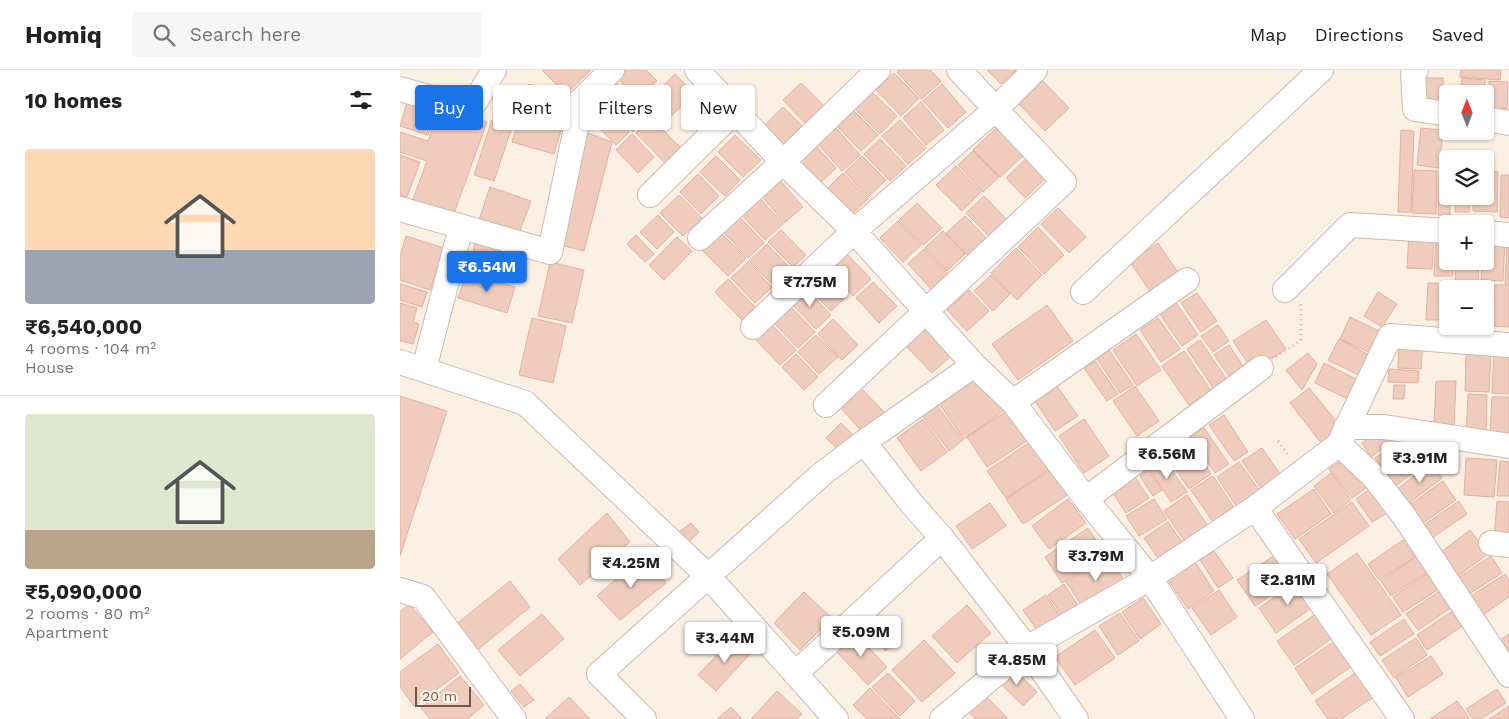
<!DOCTYPE html>
<meta charset="utf-8">
<style>
:root{--surface:#fff;--page:#f6f6f6;--text:#202124;--muted:#757577;--line:#e0e0e0;--accent:#1a73e8}
body{margin:0;font-family:"Work Sans",sans-serif;background:var(--page);color:var(--text);height:100vh;display:flex;flex-direction:column;font-size:19px;white-space:nowrap}
*{box-sizing:border-box;margin:0}
p{font-size:16px;color:var(--muted)}
.icon{flex:none;width:28px;height:28px;fill:none;stroke:currentColor;stroke-width:2;stroke-linecap:round;stroke-linejoin:round}
.map{position:relative;flex:1;overflow:hidden}
.side{display:flex;flex-direction:column;background:var(--surface);width:400px}
.side>*{flex:none}
.hud{position:absolute;left:15px;top:15px;width:475px;height:45px;display:flex;gap:10px}
.needle{width:32px;rotate:359deg}
.controls{position:absolute;left:1039px;top:15px;display:grid;gap:10px}
.controls a{display:grid;place-items:center;width:55px;height:55px;border-radius:5px;background:var(--surface);box-shadow:0 1px 4px #0004;font-size:25px}
.scale{position:absolute;left:15px;bottom:12px;width:56px;box-sizing:border-box;padding-left:5px;border:2px solid #74554b;border-top:0;font-size:14px;line-height:18px;white-space:nowrap;color:#74554b;-webkit-text-stroke:4px #fff5eb;paint-order:stroke}
.price{position:absolute;translate:-50% -42px;padding:0 11px;border-radius:5px;background:#fff;color:#222;font-size:16px;line-height:32px;filter:drop-shadow(0 1px 2px #0008)}
.price::after{content:'';position:absolute;left:50%;top:30px;width:15px;height:11px;margin-left:-8px;background:inherit;clip-path:polygon(0 0,100% 0,50% 100%)}
.price.current{background:var(--accent);color:#fff}
ul{padding:0;list-style:none}
li{display:grid;align-content:center;gap:10px;height:265px;padding:0 25px}
li+li{border-top:1px solid var(--line)}
li span{display:grid;place-items:center;height:155px;border-radius:5px;color:#555}
li>.icon{margin-inline-start:auto}
span .icon{width:90px;height:90px;fill:#fffc;stroke-width:1}
li b{font-size:21px}
h2{display:flex;justify-content:space-between;align-items:center;height:60px;padding:0 25px;font-size:21px}
.pill{padding:0 18px;border-radius:5px;background:var(--surface);box-shadow:0 1px 4px #0004;font-size:18px;line-height:45px}
.pill.current{background:var(--accent);color:#fff}
header{display:flex;align-items:center;gap:30px;box-sizing:border-box;height:70px;padding:0 25px;background:var(--surface);border-bottom:1px solid var(--line)}
header strong{font-size:24px}
nav{display:flex;gap:28px;margin-inline-start:auto;font-size:18px}
.search{width:350px;height:45px;background:var(--page);display:flex;align-items:center;gap:12px;box-sizing:border-box;padding:0 18px;border-radius:5px;color:var(--muted);font-size:19px}
main{display:flex;flex:1;min-height:0}
.map>svg:first-child{display:block}
.building{fill:#f0ccbd;stroke:#e3b09e}
.lines{fill:none;stroke-linecap:round;stroke-linejoin:round}
.minor-casing{stroke:#cfb9af;stroke-width:26}
.path{stroke:#d5afa1;stroke-width:3;stroke-dasharray:1 4;stroke-linecap:butt}
.minor{stroke:#fff;stroke-width:24}
</style>
<header>
<strong>Homiq</strong>
<div class="search"><svg class="icon" aria-label="search" viewBox="0 0 24 24"><circle cx="10" cy="10" r="6"/><path d="M15 15l6 6"/></svg>Search here</div>
<nav><a>Map</a><a>Directions</a><a>Saved</a></nav>
</header>
<main>
<section class="side">
<h2>10 homes<svg class="icon" aria-label="filters" viewBox="0 0 24 24"><path d="M4 7h16M4 17h16"/><circle cx="9" cy="7" r="2"/><circle cx="15" cy="17" r="2"/></svg></h2>
<ul>
<li><span style="background:linear-gradient(#ffd9b3 65%,#9aa5b1 0)"><svg class="icon" aria-label="home" viewBox="0 0 24 24"><path d="M3 11l9-7 9 7M6 9v11h12V9"/></svg></span><div><b>₹6,540,000</b><p>4 rooms · 104 m²</p><p>House</p></div></li>
<li><span style="background:linear-gradient(#dfe7d0 75%,#b9a48a 0)"><svg class="icon" aria-label="home" viewBox="0 0 24 24"><path d="M3 11l9-7 9 7M6 9v11h12V9"/></svg></span><div><b>₹5,090,000</b><p>2 rooms · 80 m²</p><p>Apartment</p></div></li>
</ul>
</section>
<div class="map">
<svg width="1109" height="649" viewBox="0 0 1109 649">
<rect width="100%" height="100%" fill="#fcf0e5"/>
<!-- building -->
<path class="building" d="M142,0H191L166,24Z
M225,0H246L257,11L238,30L217,8Z
M499,0H530L541,11L522,29L497,2Z
M587,0H616L601,14Z
M1061,0H1101L1100,10L1060,7Z
M494,3L519,28L501,46L476,20Z
M275,4L294,24L265,52L246,33Z
M638,6L669,38L645,61L614,29Z
M1018,8H1043V37H1018Z
M1062,8L1085,10L1084,24H1061Z
M1089,11L1108,12L1107,39L1088,38Z
M216,12L235,31L221,46L202,26Z
M401,13L424,36L406,54L383,30Z
M129,14L171,27L154,84L112,72Z
M542,14L566,42L548,58L523,31Z
M472,22L497,46L480,64L455,39Z
M9,26L38,34L28,65L0,56Z
M196,29L229,62L216,75L183,42Z
M238,31L251,44L233,62L220,49Z
M521,32L544,60L526,75L503,48Z
M40,36L87,52L53,146L12,132L27,91L0,82V62L28,71Z
M383,37L402,56L383,75L364,56Z
M453,40L478,65L461,81L437,56Z
M251,48L283,80L267,95L236,63Z
M92,50L112,57L94,111L74,105Z
M500,50L526,78L508,94L482,66Z
M597,57L624,85L600,107L573,80Z
M436,58L460,85L442,101L418,74Z
M1021,58L1043,60L1039,98L1017,95Z
M1001,60L1014,61L1011,142H998Z
M185,62L212,72L184,181L157,174Z
M232,64L254,87L238,103L216,80Z
M335,65L361,90L343,107L318,82Z
M480,69L506,96L490,111L464,84Z
M415,75L436,98L418,115L396,92Z
M573,81L599,107L583,122L558,95Z
M0,85L20,92L7,127L0,125Z
M630,85L649,105L625,128L606,108Z
M316,86L340,110L325,126L300,102Z
M462,86L486,110L468,127L445,102Z
M556,96L581,122L562,141L536,115Z
M1014,100L1037,101L1036,144L1012,143Z
M1085,101L1098,102L1097,142L1073,141V126H1085Z
M443,103L468,129L452,144L428,118Z
M298,104L319,126L301,144L280,122Z
M1101,105H1109V148L1100,147Z
M1039,106H1048V126H1050V145H1038Z
M379,109L403,137L384,153L361,125Z
M90,117L131,131L119,163L79,150Z
M279,125L302,148L283,166L260,143Z
M584,126L609,152L592,169L566,143Z
M1056,126H1070L1069,142H1055Z
M359,127L383,154L365,170L340,143Z
M517,133L542,158L523,175L499,150Z
M658,138L686,167L669,183L641,154Z
M258,145L274,162L257,179L240,162Z
M338,145L364,173L348,188L322,161Z
M565,146L588,170L570,188L546,163Z
M498,151L521,175L503,192L480,168Z
M638,157L664,185L644,204L618,177Z
M381,160L406,185L393,197L368,172Z
M543,161L565,184L547,201L525,178Z
M1009,162L1034,163L1032,199L1007,198Z
M321,163L346,188L328,206L303,181Z
M1036,164L1048,165V191H1053V206H1034Z
M236,165L254,184L245,192L227,174Z
M6,166L44,178L30,220L0,210V186Z
M277,167L292,181L264,210L249,195Z
M1085,169H1105L1103,211L1081,210L1082,191H1085Z
M76,170L109,180L101,209L68,199Z
M1107,171H1109V214H1105Z
M758,173L779,204L751,223L730,192Z
M367,174L391,199L373,215L349,191Z
M616,178L642,205L617,230L591,203Z
M524,179L549,205L533,221L508,194Z
M446,183L471,209L453,226L428,200Z
M1056,191H1079L1078,213L1055,212Z
M150,192L184,200L172,253L138,246Z
M348,192L372,217L355,233L331,208Z
M424,201L448,225L431,241L407,217Z
M67,202L115,217L107,243L58,228Z
M591,205L610,224L593,241L574,221Z
M328,209L356,238L342,250L315,222Z
M473,212L497,236L479,253L456,228Z
M1028,213L1057,214V219H1048V250H1026Z
M0,214L27,222L22,237L0,230Z
M1061,214L1092,216L1090,253H1085V219H1061Z
M1094,215H1109V257L1092,256Z
M405,218L431,245L416,259L390,232Z
M569,220L589,241L567,261L547,240Z
M978,222L997,234L982,257L964,246Z
M797,223L817,251L801,262L781,233Z
M0,233L17,238L13,252L19,254L13,274L0,271Z
M776,233L798,265L782,276L760,244Z
M389,235L415,262L398,278L372,251Z
M647,235L673,271L618,310L592,274Z
M950,247L983,263L973,284L940,269Z
M132,248L166,256L153,313L119,305Z
M758,248L780,279L761,292L740,260Z
M433,249L458,275L442,290L418,264Z
M866,250L886,279L853,301L833,271Z
M369,252L396,280L380,295L353,267Z
M818,255L829,271L813,282L801,266Z
M526,257L553,284L532,303L506,276Z
M736,264L761,300L737,316L713,280Z
M416,265L438,287L419,304L398,282Z
M939,269L971,286L961,306L928,290Z
M800,270L827,310L814,319L787,279Z
M999,270L1023,271L1021,299L998,298Z
M829,275L843,296L829,306L814,285Z
M709,280L733,315L720,323L697,289Z
M784,281L811,321L789,335L762,296Z
M1094,281L1109,282V324L1092,323Z
M908,283L917,294L902,320L886,300Z
M1066,283L1091,284L1089,322L1065,321Z
M396,284L418,307L404,320L382,297Z
M695,291L718,324L707,331L684,298Z
M924,293L962,312L952,331L915,313Z
M989,299L1019,301L1018,313L988,312Z
M576,303L604,340L564,369L537,331Z
M1036,311H1056L1054,357L1034,356Z
M994,315H1005L1004,329H993Z
M657,316L678,346L655,361L635,331Z
M735,316L759,351L737,366L713,331Z
M460,317L487,345L465,365L439,336Z
M909,318L942,358L922,374L890,333Z
M1068,324L1087,325L1086,365H1066Z
M0,326L47,341L0,486Z
M1092,327H1109V367L1090,366Z
M536,334L563,370L549,381L522,345Z
M611,338L631,368L587,397L567,367Z
M824,345L848,382L834,391L809,355Z
M523,349L547,382L521,401L497,368Z
M684,349L709,386L684,403L659,366Z
M441,353L456,368L442,383L426,368Z
M804,358L829,394L815,403L790,367Z
M980,360L989,374L971,387L962,373Z
M1003,369L1014,384L986,403L975,388Z
M633,370L651,398L606,428L587,401Z
M790,372L811,404L789,419L768,387Z
M862,378L883,408L863,421L842,391Z
M1022,379L1031,390L995,416L987,406Z
M763,387L787,422L771,432L748,397Z
M946,387L968,416L952,428L929,399Z
M1066,388L1097,390L1094,427L1064,425Z
M1100,391L1109,392V426H1097Z
M839,392L862,424L839,440L817,407Z
M1031,393L1042,408L1008,434L997,419Z
M652,399L669,424L623,454L606,429Z
M748,400L762,420L753,426L740,406Z
M931,403L951,430L934,443L914,416Z
M813,406L836,441L815,455L791,420Z
M735,407L749,428L726,443L712,422Z
M1043,411L1056,430L1020,455L1007,437Z
M973,417L990,441L972,452L956,429Z
M914,419L931,444L895,469L877,444Z
M787,425L810,459L787,475L764,441Z
M668,429L686,453L649,479L632,456Z
M754,429L767,449L739,466L726,446Z
M1059,431L1067,444L1029,470L1021,457Z
M1097,431L1109,432V470L1094,469Z
M952,432L969,456L916,493L899,469Z
M590,433L606,456L572,479L556,456Z
M207,443L230,472L180,515L158,489Z
M768,452L784,475L760,491L744,468Z
M291,453L299,462L287,473L278,463Z
M688,458L705,484L662,513L645,487Z
M1070,460L1088,484L1054,509L1036,486Z
M1003,470L1015,487L979,510L968,494Z
M814,481L833,508L818,518L800,490Z
M878,483L896,509L855,536L837,510Z
M957,483L1001,545L971,565L927,504Z
M707,485L726,513L685,540L666,512Z
M1091,486L1102,503L1069,524L1058,508Z
M241,487L266,513L220,550L197,526Z
M1016,487L1027,502L991,526L981,511Z
M795,492L814,521L788,539L768,510Z
M1028,503L1039,519L1003,542L993,527Z
M1105,504L1109,510V527L1081,546L1068,528Z
M899,510L917,534L876,563L859,538Z
M110,511L130,537L76,581L55,555Z
M664,514L682,542L667,553L648,525Z
M819,520L837,547L811,565L792,538Z
M1040,521L1052,537L1018,560L1006,544Z
M404,522L432,548L400,580L374,553Z
M646,525L664,552L642,567L623,540Z
M743,528L761,554L740,569L722,542Z
M9,534L33,562L0,589V542Z
M567,535L591,563L557,593L532,566Z
M1054,540L1064,555L1027,580L1017,565Z
M720,543L739,571L718,585L699,556Z
M917,543L934,567L894,595L877,571Z
M142,544L164,569L120,606L98,580Z
M1004,549L1014,564L980,586L970,572Z
M484,552L499,568L486,581L471,565Z
M695,560L715,588L675,615L655,587Z
M454,562L487,597L468,615L435,580Z
M1109,564V583L1100,570Z
M334,567L351,583L316,621L298,605Z
M1016,568L1027,585L994,608L982,590Z
M938,569L955,594L912,624L895,598Z
M524,570L555,603L522,632L492,600Z
M38,574L59,603L14,636L0,617V602Z
M1031,586L1043,604L1008,627L996,608Z
M612,597L637,622L623,636L598,611Z
M958,601L975,626L941,649H928L915,631Z
M488,603L515,631L500,646L472,617Z
M60,606L84,635L67,649H30L21,638Z
M120,614L134,630L124,637L111,621Z
M470,618L500,649H467L453,635Z
M1097,619L1106,633L1081,649H1073L1066,639Z
M377,621L402,644L397,649H351Z
M583,623L608,649H575L566,639Z
M169,627L190,649H145Z
M1057,631L1070,649H1030Z
M1109,636V649H1089Z
M331,637L342,649H317Z"/>
<g class="lines">
<defs>
<path id="minor" d="M297,0L383,92L454,161L574,295L613,332L686,429L750,508L842,649
M1016,0L1013,4L1015,39L1048,44
M0,19L49,33L75,32L94,0
M1085,49L1109,53
M250,125L336,40
M0,139L150,182L177,53V34L212,0
M1085,163L1109,165
M300,168L383,92L478,0
M885,220L950,155L1048,161
M683,222L921,0
M353,257L454,161L596,39L635,0
M0,292L125,333L308,506L436,649
M24,299L61,157
M613,332L787,210
M426,335L664,112L559,0
M946,357H984L1109,376
M939,374L973,406L1004,446L1109,605
M686,429L861,298
M855,438L1002,649
M542,468L627,578L676,649
M1091,473L1109,475
M0,520L23,527L114,649
M395,604L542,468L511,433L464,372L574,295
M244,649L199,604L422,404L464,372
M542,649L627,578L750,508L855,438L939,374L990,266L1109,275"/>
</defs>
<!-- minor casing -->
<use href="#minor" class="minor-casing"/>
<!-- path -->
<path class="path" d="M876,287L901,270V234
M878,371L889,386"/>
<!-- minor -->
<use href="#minor" class="minor"/>
</g>
</svg>
<div class="controls">
<a><svg class="needle" viewBox="-14 -14 28 28"><path d="M0-13l5 13h-10z" fill="#e53935"/><path d="M0 13l5-13h-10z" fill="#757577"/></svg></a>
<a><svg class="icon" aria-label="layers" viewBox="0 0 24 24"><path d="M12 4l9 5-9 5-9-5zM3 14l9 5 9-5"/></svg></a>
<a>+</a>
<a>−</a>
</div>
<div class="scale">20 m</div>
<b class="price current" style="left:87px;top:223px">₹6.54M</b>
<b class="price" style="left:410px;top:238px">₹7.75M</b>
<b class="price" style="left:767px;top:410px">₹6.56M</b>
<b class="price" style="left:1020px;top:414px">₹3.91M</b>
<b class="price" style="left:696px;top:512px">₹3.79M</b>
<b class="price" style="left:231px;top:519px">₹4.25M</b>
<b class="price" style="left:888px;top:536px">₹2.81M</b>
<b class="price" style="left:461px;top:588px">₹5.09M</b>
<b class="price" style="left:325px;top:594px">₹3.44M</b>
<b class="price" style="left:617px;top:616px">₹4.85M</b>
<div class="hud">
<a class="pill current">Buy</a>
<a class="pill">Rent</a>
<a class="pill">Filters</a>
<a class="pill">New</a>
</div>
</div>
</main>
